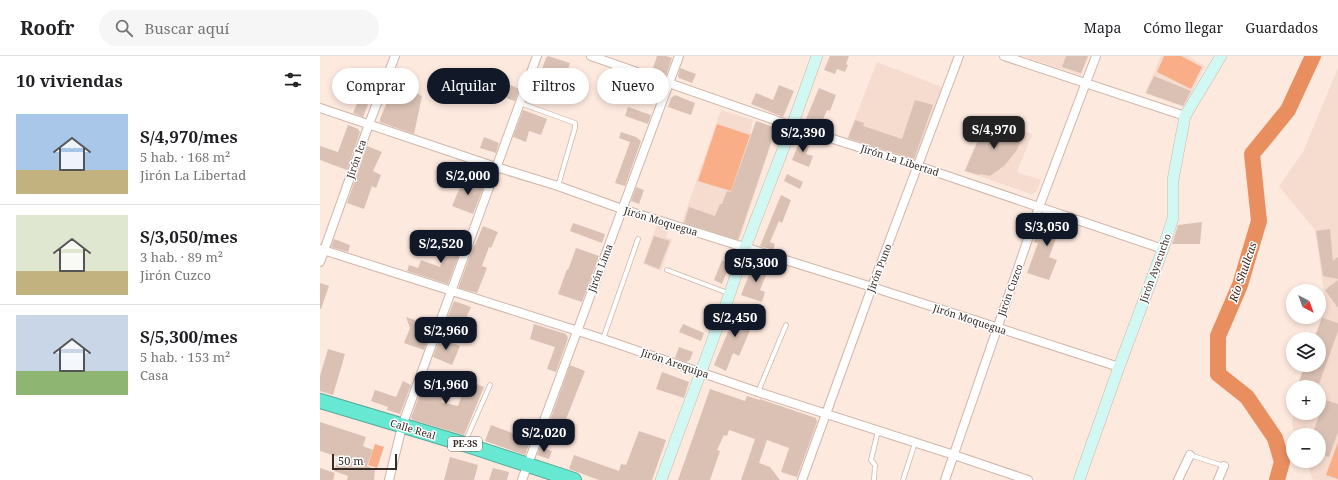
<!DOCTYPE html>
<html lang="es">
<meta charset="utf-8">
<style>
:root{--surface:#fff;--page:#f6f6f6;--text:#202124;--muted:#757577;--line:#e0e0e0;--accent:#111827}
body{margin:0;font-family:"Noto Serif",serif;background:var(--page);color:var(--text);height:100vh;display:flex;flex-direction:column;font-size:15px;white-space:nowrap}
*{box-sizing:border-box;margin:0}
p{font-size:13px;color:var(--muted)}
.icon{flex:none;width:22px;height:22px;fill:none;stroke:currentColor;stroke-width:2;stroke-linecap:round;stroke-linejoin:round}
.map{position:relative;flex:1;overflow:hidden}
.side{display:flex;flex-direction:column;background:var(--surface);width:320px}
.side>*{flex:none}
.guide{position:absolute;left:12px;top:12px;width:380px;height:36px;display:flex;gap:8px}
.needle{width:26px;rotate:139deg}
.fabs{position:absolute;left:966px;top:228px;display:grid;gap:8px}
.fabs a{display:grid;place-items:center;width:40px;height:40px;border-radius:50%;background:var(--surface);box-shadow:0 2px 6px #0003;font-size:20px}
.scale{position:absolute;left:12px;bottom:10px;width:65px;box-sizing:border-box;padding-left:4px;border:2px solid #352b27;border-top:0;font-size:11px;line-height:14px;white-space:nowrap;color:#352b27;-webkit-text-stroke:3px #fff;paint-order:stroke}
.price{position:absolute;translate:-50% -34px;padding:0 9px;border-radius:8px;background:var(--accent);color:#fff;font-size:13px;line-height:26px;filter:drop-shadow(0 1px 2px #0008)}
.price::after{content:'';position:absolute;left:50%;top:24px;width:12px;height:9px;margin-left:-6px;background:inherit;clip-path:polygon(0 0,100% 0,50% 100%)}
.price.active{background:#222;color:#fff}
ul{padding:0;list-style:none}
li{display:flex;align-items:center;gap:12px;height:100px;padding:0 16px}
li+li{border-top:1px solid var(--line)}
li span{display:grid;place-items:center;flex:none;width:112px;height:80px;border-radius:0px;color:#555}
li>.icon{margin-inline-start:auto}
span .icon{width:48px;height:48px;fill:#fffc;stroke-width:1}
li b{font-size:17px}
h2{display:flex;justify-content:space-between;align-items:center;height:48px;padding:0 16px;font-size:17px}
.chip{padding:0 14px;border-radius:18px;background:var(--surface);box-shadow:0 2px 6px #0003;font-size:14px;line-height:36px}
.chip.active{background:var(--accent);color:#fff}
header{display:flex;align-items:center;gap:24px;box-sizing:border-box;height:56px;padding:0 20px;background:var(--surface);border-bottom:1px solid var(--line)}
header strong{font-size:19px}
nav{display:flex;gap:22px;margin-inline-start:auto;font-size:14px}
.search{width:280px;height:36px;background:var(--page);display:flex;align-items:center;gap:10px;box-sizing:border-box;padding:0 14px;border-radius:22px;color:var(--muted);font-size:15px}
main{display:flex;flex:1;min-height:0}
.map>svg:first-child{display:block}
.built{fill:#f6dbcf}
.green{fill:#faae88}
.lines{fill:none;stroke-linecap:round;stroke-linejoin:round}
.river{stroke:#e98e5f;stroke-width:16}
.building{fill:#dac1b4}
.lane-casing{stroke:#cfb6a9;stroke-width:5.5}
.street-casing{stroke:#cfb6a9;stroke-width:10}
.secondary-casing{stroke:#cfb6a9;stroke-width:12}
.highway-casing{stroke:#55a696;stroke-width:16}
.lane{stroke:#fff;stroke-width:4}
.street{stroke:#fff;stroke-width:8}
.secondary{stroke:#d1f8f2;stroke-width:11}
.highway{stroke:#66e8d2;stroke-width:14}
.labels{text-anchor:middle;stroke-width:3;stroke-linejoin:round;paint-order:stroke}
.shield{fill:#fff;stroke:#726b68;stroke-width:1}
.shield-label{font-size:9px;font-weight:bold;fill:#352b27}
.street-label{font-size:10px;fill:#352b27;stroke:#fff}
.water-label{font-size:11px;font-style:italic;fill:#492512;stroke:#fff}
</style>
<header>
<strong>Roofr</strong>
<div class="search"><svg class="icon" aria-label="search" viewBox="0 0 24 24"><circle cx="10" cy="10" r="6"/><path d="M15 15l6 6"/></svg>Buscar aquí</div>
<nav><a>Mapa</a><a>Cómo llegar</a><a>Guardados</a></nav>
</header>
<main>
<section class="side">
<h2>10 viviendas<svg class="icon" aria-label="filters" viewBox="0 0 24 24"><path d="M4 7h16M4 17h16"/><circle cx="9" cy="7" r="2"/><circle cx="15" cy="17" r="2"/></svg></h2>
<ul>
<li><span style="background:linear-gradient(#a9c7e8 70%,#c2b280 0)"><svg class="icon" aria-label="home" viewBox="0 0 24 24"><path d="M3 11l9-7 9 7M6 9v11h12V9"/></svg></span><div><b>S/4,970/mes</b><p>5 hab. · 168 m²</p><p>Jirón La Libertad</p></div></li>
<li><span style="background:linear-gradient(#dfe7d0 70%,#c2b280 0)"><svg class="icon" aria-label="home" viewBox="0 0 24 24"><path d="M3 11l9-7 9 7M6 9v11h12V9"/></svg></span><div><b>S/3,050/mes</b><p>3 hab. · 89 m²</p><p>Jirón Cuzco</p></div></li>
<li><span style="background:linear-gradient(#c9d6e8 70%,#8fb573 0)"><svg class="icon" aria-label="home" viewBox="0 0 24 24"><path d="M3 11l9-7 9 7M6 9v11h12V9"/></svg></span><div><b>S/5,300/mes</b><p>5 hab. · 153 m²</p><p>Casa</p></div></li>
</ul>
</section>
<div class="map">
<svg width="1018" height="424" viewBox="0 0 1018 424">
<rect width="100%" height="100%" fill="#fee9df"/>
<!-- built -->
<path class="built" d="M706,0H769L761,19L705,1Z
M841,0H868L885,10L864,51L825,37Z
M557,6L622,31L596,105L527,83Z
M1018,12V424H993L986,405H999V379H975L972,369L973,355V357H999V331H977L999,309V283H994L1006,250L995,174L959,130L983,96Z
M401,54L433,64L430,77L452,85L418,188L361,169Z
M666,65L712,78L697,116L721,124L716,136L711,138L644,115Z
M337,168L349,172L346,181L352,184L341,215L323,208Z"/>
<!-- green -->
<path class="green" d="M844,0H861L882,11L871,33L837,16Z
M397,68L430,79L411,135L378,125Z
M1018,386V423L1006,419Z
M55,388L64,391L57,412L48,409Z"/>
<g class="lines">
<!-- river -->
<path class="river" d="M957,424L962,406L955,382L927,341L898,318V280L920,229L939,165L932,98L968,54L993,0"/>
</g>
<!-- building -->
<path class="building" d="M228,0L250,7L246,19L234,15L226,35L213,30L217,21H219L226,2Z
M337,0H346L352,2L346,20L332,15Z
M510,0H529L526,8L528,9L525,16L517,13L515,18L504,14Z
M746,0H768L761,17L742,11Z
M360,12L376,18L372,27L359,22L358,20Z
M834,20L871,35L863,50L826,37Z
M75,27L102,40L94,78L60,66V63Z
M191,29L199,33L195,45L186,42Z
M459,29L474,35L463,61L431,48L436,37L453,44Z
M499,32L516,39L510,55L507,54L499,73L484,68Z
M43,34L52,38L43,61L33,57Z
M355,39L375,47L371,59L348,51L351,42Z
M595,44L613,49L594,103L528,82L535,64L544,67L543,70L582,83Z
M308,51L331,59L328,68L305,60Z
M203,54L227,63L221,79L209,75L206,86L193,81Z
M436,65L456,72L418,184L364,167L369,151L395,160L400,148H402L407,135L411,136Z
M666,66L704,77L697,94L685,109L670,120L659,118V119L645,115Z
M28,69L38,73L40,76L27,114L0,104V90L18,96Z
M301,76L316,81L321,85L305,130L295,127L310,86L299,82Z
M164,81L179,87L176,97L160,92Z
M481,82L491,85L486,98L493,100L489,111L472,104Z
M47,90L62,96L53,115L61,119L56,132L52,130L44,153L27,147Z
M467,118L483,126L480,133L464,125Z
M144,122L164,130L153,158L132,150Z
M316,131L324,134L319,148L311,145Z
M461,139L471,144L462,167L459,165L450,186L455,188L453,194L440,190Z
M724,159L750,168L746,181L738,178L729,201L737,204L729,224L707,217L718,187L714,186Z
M882,166L880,188H852L858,169Z
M253,167L285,178L282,187L250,175Z
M163,170L178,176L171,192L169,191L162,210L167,212L157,237L139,232V230L154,189H155Z
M1010,173L1013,205L1018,201V223L1003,220L996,175Z
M334,180L350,185L339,213L324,207Z
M132,181L144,185L128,228L87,215L89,209L98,212L101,204L120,211Z
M14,183L30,189L28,196L11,191Z
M256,192L279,200L262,246L238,238L247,213L248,214Z
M402,204L410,208L402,228L394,224Z
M434,206L449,212L440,234L445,236L442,246L421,239Z
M1018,224V252L1005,234Z
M0,227L9,230L1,253H0Z
M134,245L151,251L143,269L127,263Z
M418,252L436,260L419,300L413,297L406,315L394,309Z
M86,261L112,270L104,294L84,287L90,272Z
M1002,262L1018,267V275L998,331H977L985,309H999V283H994Z
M214,268L246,278L248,282L236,316L227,313L235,291L210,283Z
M363,268L384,277L381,285L359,276Z
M120,282L140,290L132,309L113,301Z
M359,291L373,296L370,304L366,306L355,302Z
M8,293L25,298L13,339L0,335V320Z
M250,309L265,315L239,381L226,376Z
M109,316L130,324L121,346L138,350L147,324L164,331L144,379L93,364L91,362L102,332L103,333Z
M342,316L369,326L364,342L336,333Z
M83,325L91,329L80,358L67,354L68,351L51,345L55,334L76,341Z
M390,333L425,345L427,340L440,344V343L496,362L497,366L477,421L461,416L469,392L447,384L439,407L450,411L460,424H421L435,383L409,374L407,380L404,379L397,394L400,395L390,424H358Z
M1005,344L1018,348V376L1009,401L999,397V379H992Z
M201,362L217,368L205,399L165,385L171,369L195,378Z
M0,366L46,381L43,390L53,394L47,410L55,413L54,424H27L28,420L14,415L19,401L0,395Z
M319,375L346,384L332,424H279L249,413L254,399L299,415L301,408L306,409Z
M220,391L232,395L229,403L217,399Z
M130,401L158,409L154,424H124Z
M0,412L15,417L13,424H0Z
M173,412L189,416L187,424H169Z"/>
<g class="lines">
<defs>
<path id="lane" d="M200,47L255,67V72L238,130
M347,214L408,237
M283,283L318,183
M438,336L466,269
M145,386L170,329
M870,399L904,410
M554,424L555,409L551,404L558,375
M583,424L595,387"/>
<path id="street" d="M271,0L472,70L598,110L843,193
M684,0L865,60
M0,52L176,111L238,130L302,153L552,231L799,311
M0,193L283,283L438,336L634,399L708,424
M0,206L49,68L75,0
M69,424L82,370L217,0
M202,424L359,0
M482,424L552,231L639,0
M625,424L719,151L776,0
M858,424L870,399
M898,424L904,410"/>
<path id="secondary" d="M341,424L410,237L425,192L472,70L497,0
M759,424L799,311L843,193L853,162V124L865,60L901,0"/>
<path id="highway" d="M0,345L144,388L254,424"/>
</defs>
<!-- lane casing -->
<use href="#lane" class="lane-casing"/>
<!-- street casing -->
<use href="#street" class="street-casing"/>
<!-- secondary casing -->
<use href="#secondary" class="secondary-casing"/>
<!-- highway casing -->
<use href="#highway" class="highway-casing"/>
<!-- lane -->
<use href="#lane" class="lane"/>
<!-- street -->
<use href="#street" class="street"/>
<!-- secondary -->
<use href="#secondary" class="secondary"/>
<!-- highway -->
<use href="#highway" class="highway"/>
</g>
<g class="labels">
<!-- shield labels -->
<rect class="shield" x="128" y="381" width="34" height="14" rx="3"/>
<g class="shield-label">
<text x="145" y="391">PE-3S</text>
</g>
<!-- street labels -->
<g class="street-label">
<text transform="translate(36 103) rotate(-71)" y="4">Jirón Ica</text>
<text transform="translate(580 104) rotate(18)" y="4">Jirón La Libertad</text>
<text transform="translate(341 165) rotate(17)" y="4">Jirón Moquegua</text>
<text transform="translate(280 212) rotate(-69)" y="4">Jirón Lima</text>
<text transform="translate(559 212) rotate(-69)" y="4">Jirón Puno</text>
<text transform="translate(835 212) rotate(-70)" y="4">Jirón Ayacucho</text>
<text transform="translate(690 234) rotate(-70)" y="4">Jirón Cuzco</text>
<text transform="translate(650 263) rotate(18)" y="4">Jirón Moquegua</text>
<text transform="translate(355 307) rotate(19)" y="4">Jirón Arequipa</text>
<text transform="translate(93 373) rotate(17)" y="4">Calle Real</text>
</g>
<!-- water labels -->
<g class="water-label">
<text transform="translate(923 216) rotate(-71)" y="4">Río Shullcas</text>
</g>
</g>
</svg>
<div class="fabs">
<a><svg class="needle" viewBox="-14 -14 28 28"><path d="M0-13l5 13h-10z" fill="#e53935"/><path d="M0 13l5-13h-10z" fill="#757577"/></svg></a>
<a><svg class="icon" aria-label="layers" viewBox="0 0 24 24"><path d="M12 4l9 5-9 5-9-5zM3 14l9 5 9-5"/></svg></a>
<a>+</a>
<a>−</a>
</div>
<div class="scale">50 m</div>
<b class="price active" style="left:674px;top:94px">S/4,970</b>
<b class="price" style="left:483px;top:97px">S/2,390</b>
<b class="price" style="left:148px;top:140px">S/2,000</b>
<b class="price" style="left:727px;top:191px">S/3,050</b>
<b class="price" style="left:121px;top:208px">S/2,520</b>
<b class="price" style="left:436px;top:227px">S/5,300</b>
<b class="price" style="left:415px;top:282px">S/2,450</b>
<b class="price" style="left:126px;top:295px">S/2,960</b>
<b class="price" style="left:126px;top:349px">S/1,960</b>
<b class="price" style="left:224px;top:397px">S/2,020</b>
<div class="guide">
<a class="chip">Comprar</a>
<a class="chip active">Alquilar</a>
<a class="chip">Filtros</a>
<a class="chip">Nuevo</a>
</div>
</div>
</main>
